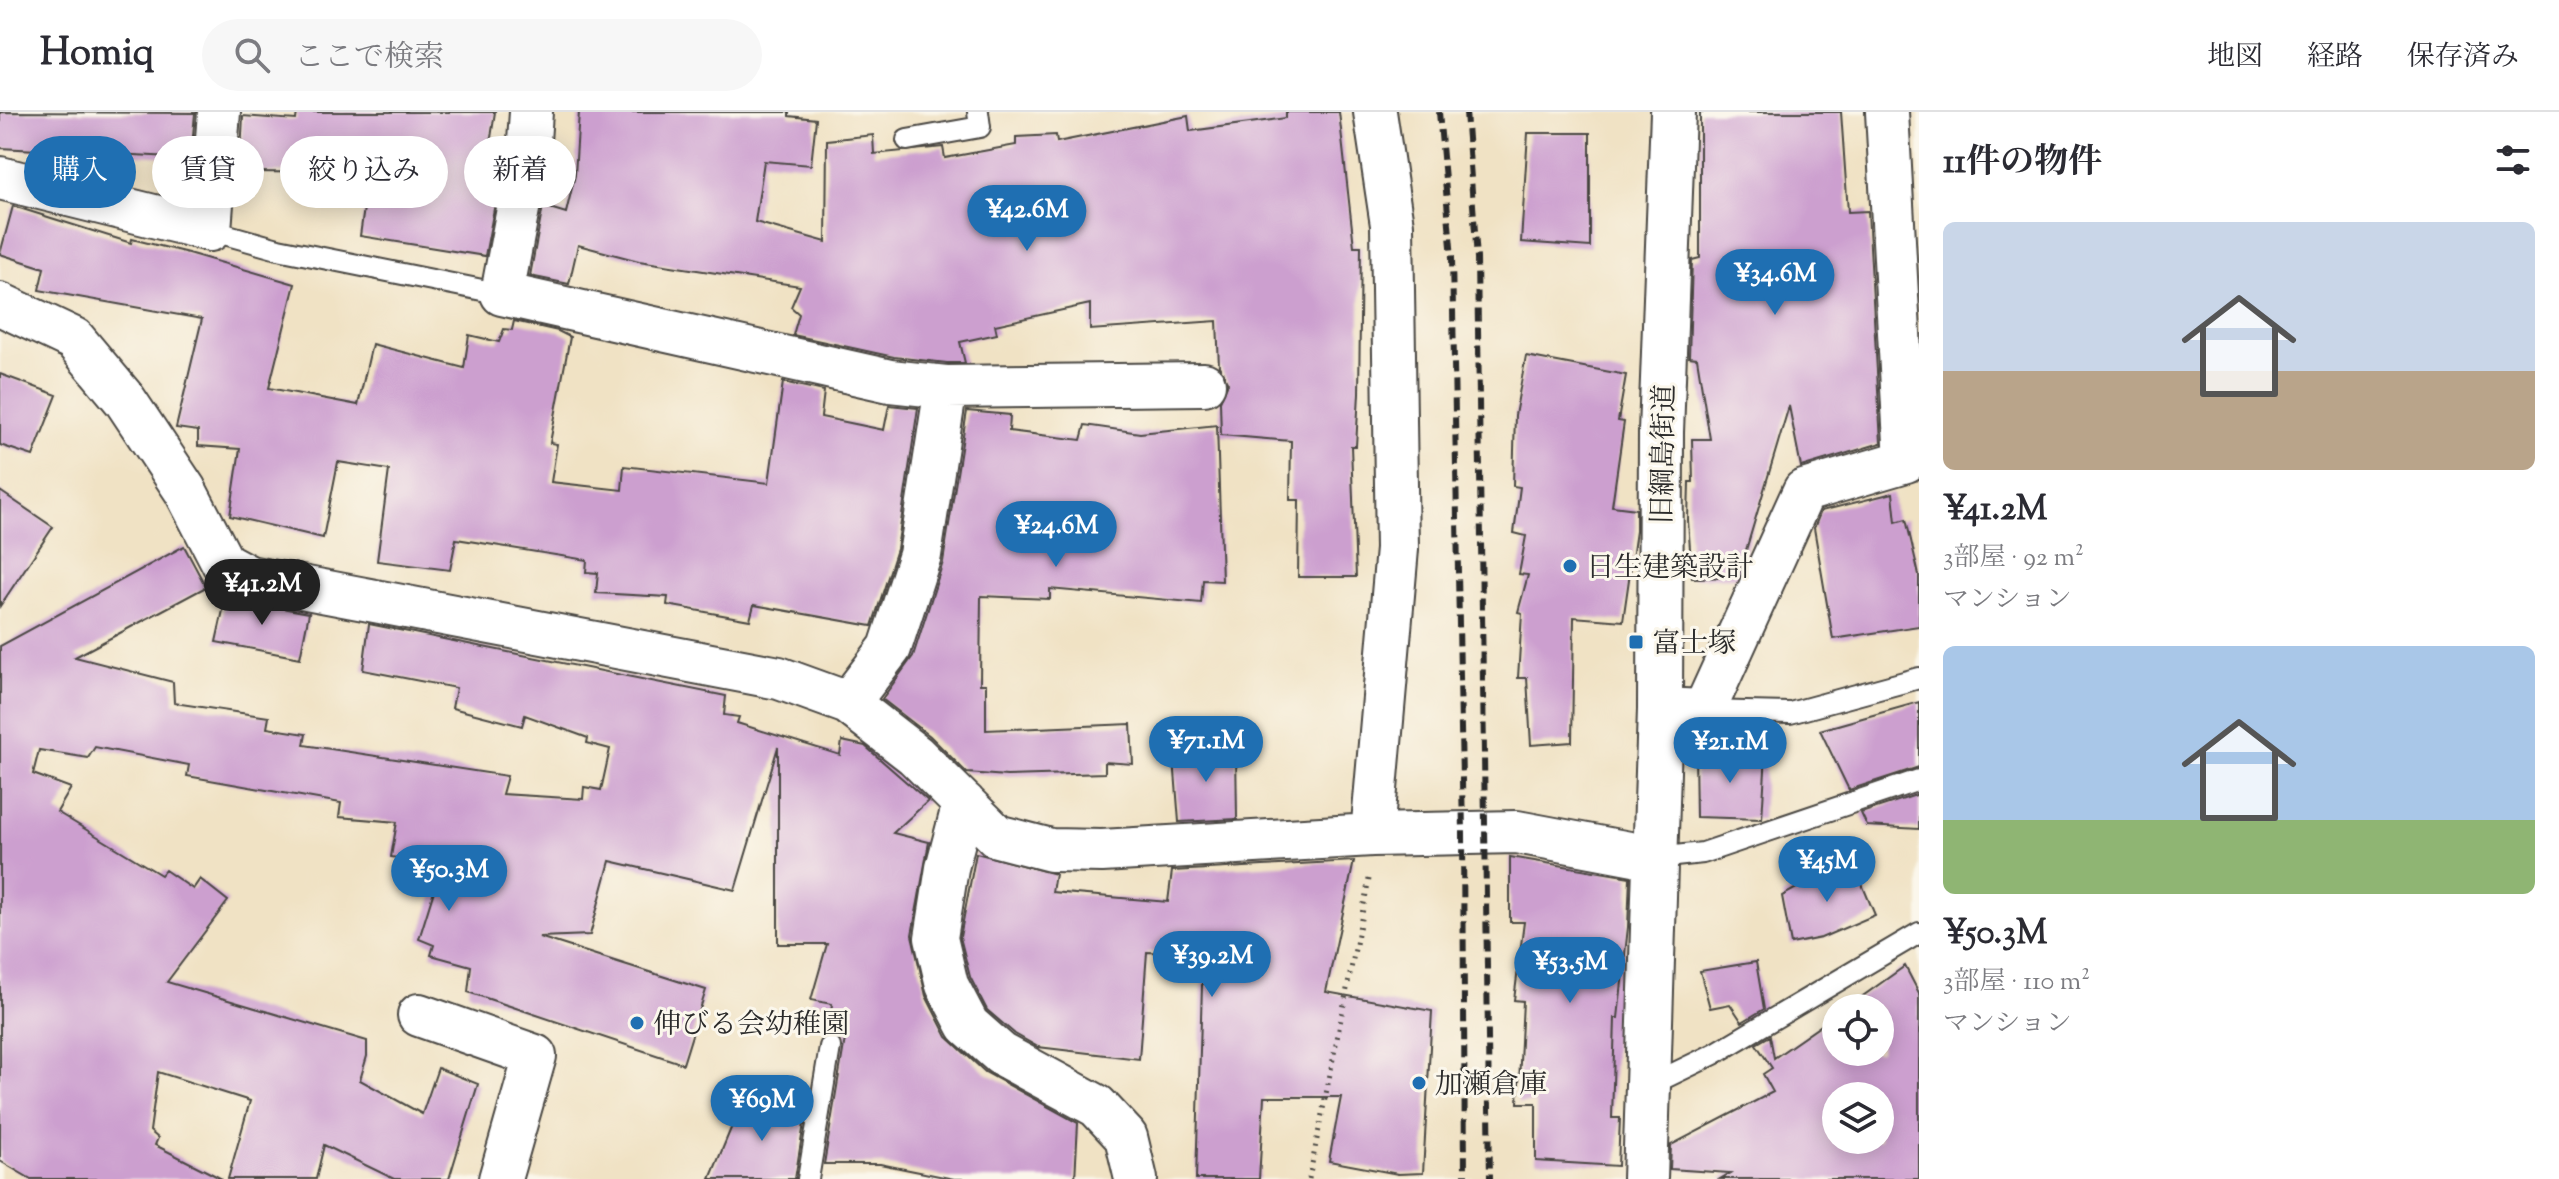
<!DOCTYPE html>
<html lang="ja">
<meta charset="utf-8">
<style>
:root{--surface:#fff;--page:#f7f7f7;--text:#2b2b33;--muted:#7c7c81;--line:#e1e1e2;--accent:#1f6fb2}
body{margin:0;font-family:"Sorts Mill Goudy","Noto Serif JP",serif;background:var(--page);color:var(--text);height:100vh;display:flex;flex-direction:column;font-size:30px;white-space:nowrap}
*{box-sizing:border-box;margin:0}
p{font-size:26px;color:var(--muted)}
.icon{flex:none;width:44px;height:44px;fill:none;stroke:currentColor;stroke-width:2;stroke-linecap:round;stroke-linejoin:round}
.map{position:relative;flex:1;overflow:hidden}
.sheet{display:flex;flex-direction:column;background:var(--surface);width:640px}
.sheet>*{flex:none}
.guide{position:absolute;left:24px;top:24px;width:760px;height:72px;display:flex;gap:16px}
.fabs{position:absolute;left:1822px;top:882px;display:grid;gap:16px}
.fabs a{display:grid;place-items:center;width:72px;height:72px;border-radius:50%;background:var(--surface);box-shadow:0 4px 20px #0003;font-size:40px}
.price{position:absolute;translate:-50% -68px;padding:0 18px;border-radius:28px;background:var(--accent);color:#fff;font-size:26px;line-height:52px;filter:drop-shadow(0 2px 4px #0008)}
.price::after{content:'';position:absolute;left:50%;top:48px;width:24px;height:18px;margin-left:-12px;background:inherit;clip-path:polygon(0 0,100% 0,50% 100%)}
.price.current{background:#222;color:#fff}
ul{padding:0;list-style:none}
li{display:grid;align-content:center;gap:16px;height:424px;padding:0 24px}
li span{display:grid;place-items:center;height:248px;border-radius:12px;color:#555}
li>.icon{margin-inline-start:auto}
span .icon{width:144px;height:144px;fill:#fffc;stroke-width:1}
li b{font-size:34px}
h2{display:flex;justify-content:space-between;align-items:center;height:96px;padding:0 24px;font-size:34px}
.chip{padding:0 28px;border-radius:36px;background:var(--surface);box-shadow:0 4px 20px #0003;font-size:28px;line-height:72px}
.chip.current{background:var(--accent);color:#fff}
header{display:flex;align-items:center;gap:48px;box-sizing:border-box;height:112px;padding:0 40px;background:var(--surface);border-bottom:2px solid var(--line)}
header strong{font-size:38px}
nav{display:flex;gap:44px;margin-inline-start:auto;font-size:28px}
.search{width:560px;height:72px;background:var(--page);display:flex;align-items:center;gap:20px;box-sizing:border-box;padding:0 28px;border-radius:44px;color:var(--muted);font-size:30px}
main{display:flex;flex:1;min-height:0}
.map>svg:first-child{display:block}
.building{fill:#cc9fcf;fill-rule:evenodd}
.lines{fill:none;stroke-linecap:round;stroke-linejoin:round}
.service-casing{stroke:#494642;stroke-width:24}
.minor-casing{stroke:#494642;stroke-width:46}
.tertiary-casing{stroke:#494642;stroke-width:48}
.path{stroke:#494642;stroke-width:5;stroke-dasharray:2 6;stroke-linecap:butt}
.service{stroke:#fff;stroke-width:20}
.minor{stroke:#fff;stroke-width:42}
.tertiary{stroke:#fff;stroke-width:44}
.rail{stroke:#2b2b2b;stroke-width:6;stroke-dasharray:12 6;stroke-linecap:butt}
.poi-dot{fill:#1f6fb2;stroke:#fbf7ec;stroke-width:3}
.labels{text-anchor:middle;stroke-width:6;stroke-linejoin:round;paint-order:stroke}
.street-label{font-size:28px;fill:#2b2b2b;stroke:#fbf7ec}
.poi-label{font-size:28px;fill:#2b2b2b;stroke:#fbf7ec;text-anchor:start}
</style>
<header>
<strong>Homiq</strong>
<div class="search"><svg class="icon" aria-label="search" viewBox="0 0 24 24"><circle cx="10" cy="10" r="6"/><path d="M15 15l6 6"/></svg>ここで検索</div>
<nav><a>地図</a><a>経路</a><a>保存済み</a></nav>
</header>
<main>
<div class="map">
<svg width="1919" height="1067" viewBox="0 0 1919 1067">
<rect width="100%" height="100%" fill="#fbf7ec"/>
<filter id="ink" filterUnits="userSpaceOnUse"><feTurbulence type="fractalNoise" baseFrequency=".0125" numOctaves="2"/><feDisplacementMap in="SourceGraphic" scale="16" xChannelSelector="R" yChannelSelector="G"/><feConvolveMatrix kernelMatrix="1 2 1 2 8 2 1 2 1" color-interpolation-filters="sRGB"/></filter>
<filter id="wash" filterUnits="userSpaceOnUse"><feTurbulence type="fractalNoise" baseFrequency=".006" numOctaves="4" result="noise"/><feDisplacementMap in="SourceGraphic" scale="32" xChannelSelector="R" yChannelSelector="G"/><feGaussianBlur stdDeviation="1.8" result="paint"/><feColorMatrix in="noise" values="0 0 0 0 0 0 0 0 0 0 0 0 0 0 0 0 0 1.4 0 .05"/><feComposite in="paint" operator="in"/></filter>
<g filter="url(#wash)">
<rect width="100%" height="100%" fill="#f0e2c4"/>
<g id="blocks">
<!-- building -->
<path class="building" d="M0,0L195,1L191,46L0,36Z
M297,0H495L483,77L497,81L485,144L360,124L369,61L240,60L243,4L296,8Z
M579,0H789V4L816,7L811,53L764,49L755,110L826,130L827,28L873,23L874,42L943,35L945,46L1016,33V25L1056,23L1057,30L1188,4L1190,19L1286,6V0H1339L1354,134H1361L1359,281L1356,334H1351L1356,465H1298L1299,388H1290L1291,329L1221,323L1220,289L1228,271L1219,254L1217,209L1090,218V192L995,213L997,222L960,230L965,251H947L894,245L793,223L799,202L791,195L800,174L639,149L578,133L569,172L530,164L543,94L566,101L575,63Z
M1700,0H1841L1848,100L1868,99L1881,331L1801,355L1789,294L1738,465L1692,466L1688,408L1689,370H1693L1692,327H1710L1697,246L1689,245L1692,148L1700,146Z
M1528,21H1590V135L1521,130Z
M13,94L131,131L132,127L188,141L295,172L269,276L358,293L372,232L464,256L469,223L499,230L504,217L512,218L514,209L558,219L570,225L550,331L557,332L551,370L622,378L624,354L769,371L783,270L824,279L821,305L884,318L889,293L918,296L897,437L872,514L754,493L750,508L667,493L668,485L596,481L598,461L586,460L587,448L456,427L450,458L377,449L389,358L338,350L323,426L230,404L240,337L198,334V319L176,316L202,207L39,178L44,156L0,142Z
M1526,244L1626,263L1618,309L1624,310L1612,394L1636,397V419L1623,509L1574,505L1572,630L1531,633L1527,566H1518L1522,501L1518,500L1528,463L1519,462L1526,424L1514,421L1520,375L1513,374L1515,303Z
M0,262L57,283L33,344L0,333Z
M967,299L1010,303L1009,319L1081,328L1085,313L1140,321L1217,313L1222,469L1203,468L1201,491L1050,477V487L981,484L980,572H986V618L1131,612L1133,652L1105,650V661L1007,664L967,661L930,624L882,587L913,544L943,450Z
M0,379L53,415L0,494Z
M1893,381L1896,410L1906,407L1919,463V514L1833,527L1814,416L1821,399Z
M184,434L206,475L75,545L173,570L174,591L269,605L267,616L306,622L304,633L507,664L502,682L583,687L584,675L601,678L610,637L587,631L588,626L525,603L522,614L452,596L456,576L363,558L369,512L726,584L724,603L739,605L737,611L840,643L842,629L865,634L928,689L893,721L929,730L912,823L926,884L947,925L985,960L1078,1011L1075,1067H954L880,1052H824L847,915L830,909L832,892L811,888L827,832H778V635L735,778L610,749L590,823L539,825L706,878L683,952L468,880L471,854L431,843L434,833L419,827L442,753L391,745L397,710L339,705L341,691L187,664L189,653L95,635L88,646L39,638L33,662L71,676L57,700L161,763L165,758L193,777L200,767L228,789L167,870L367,929V944L360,968L422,1002L438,956L478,972L449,1067H394L324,1033L316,1067H228L250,989L158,960L150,1019L158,1026L155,1033L222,1067H31L0,1049V534Z
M227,480L244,489L309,501L300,546L216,530Z
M1919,590V655L1849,678L1820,618Z
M1173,634L1236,639L1237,707L1179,710Z
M1695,640L1766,642L1762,707L1696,705Z
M1919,682V717L1867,714L1861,701Z
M976,741L1055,762L1052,780L1168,790L1172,759L1354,749L1326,880L1432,899L1423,1061L1398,1062L1329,1049L1341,985H1264L1259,1067H1196L1203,842L1147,840L1139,947L1038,935L1015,922L987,898L970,865L960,825Z
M1510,745L1630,765L1628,815L1618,906H1615L1612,1006H1620L1618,1054L1536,1049V991H1518L1523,889L1514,888L1524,810H1510Z
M1851,746L1875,803L1821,826L1791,832L1782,784Z
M1756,850L1764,897L1742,910L1730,892L1710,896L1700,859Z
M1905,854L1919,881V1067H1720L1730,1061L1670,1057L1671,1033L1773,980L1763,962L1772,956L1756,932L1770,924L1774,946L1836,903V940H1880V896H1846ZM1836,984H1880V1028H1836Z
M744,985L806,999L795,1067H710Z"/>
</g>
</g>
<g filter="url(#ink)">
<use href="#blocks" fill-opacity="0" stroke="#494642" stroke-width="2"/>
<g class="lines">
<defs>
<path id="service" d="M907,28L980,15L978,0
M210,118L278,137L502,182
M1704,599L1790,601L1919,566
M1656,746L1703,741L1919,668
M1648,974L1714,942L1919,821
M808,1067L830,935"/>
<path id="minor" d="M531,0L528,44L502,182L890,269L946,275L1204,272
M0,66L210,118L219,0
M0,192L74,227L125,288L185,378L223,451L249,465L779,566L848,591L915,643L997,724L1051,738L1102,739L1372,723L1517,720L1656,746
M848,591L890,536L920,443L946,275
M1660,597L1704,599L1804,379L1906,349L1887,0
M964,691L947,756L936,826L947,873L968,913L1001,942L1097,994L1126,1025L1136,1067
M1372,723L1397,437L1392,113L1375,0
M419,903L535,944L500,1067"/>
<path id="tertiary" d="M1645,1067L1660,597L1661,320L1673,0"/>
</defs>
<!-- service casing -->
<use href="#service" class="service-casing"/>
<!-- minor casing -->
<use href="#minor" class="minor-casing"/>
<!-- tertiary casing -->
<use href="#tertiary" class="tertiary-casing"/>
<!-- path -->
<path class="path" d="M1309,1067L1369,767"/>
<!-- service -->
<use href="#service" class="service"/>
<!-- minor -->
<use href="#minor" class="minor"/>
<!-- tertiary -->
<use href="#tertiary" class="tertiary"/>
<!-- rail -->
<path class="rail" d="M1439,0L1452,146L1463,721L1465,1067
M1466,0L1477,146L1490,1067"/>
</g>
</g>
<!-- markers -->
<g class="poi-dot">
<circle cx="1570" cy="454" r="8"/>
<rect x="1628" y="522" width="16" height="16" rx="4"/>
<circle cx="637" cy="911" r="8"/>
<circle cx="1419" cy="971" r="8"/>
</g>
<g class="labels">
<!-- street labels -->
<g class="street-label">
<text transform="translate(1662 342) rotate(-89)" y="10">旧綱島街道</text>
</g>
<!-- poi labels -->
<g class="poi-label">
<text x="1586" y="464">日生建築設計</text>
<text x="1652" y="540">富士塚</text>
<text x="653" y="921">伸びる会幼稚園</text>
<text x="1435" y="981">加瀬倉庫</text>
</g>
</g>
</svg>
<div class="fabs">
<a><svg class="icon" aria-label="locate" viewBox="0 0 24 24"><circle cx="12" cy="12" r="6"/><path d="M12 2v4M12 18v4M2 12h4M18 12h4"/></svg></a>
<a><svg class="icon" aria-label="layers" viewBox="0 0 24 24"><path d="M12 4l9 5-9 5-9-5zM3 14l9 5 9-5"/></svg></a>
</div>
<b class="price" style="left:1027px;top:141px">¥42.6M</b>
<b class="price" style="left:1775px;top:205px">¥34.6M</b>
<b class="price" style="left:1056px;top:457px">¥24.6M</b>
<b class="price current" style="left:262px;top:515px">¥41.2M</b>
<b class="price" style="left:1206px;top:672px">¥71.1M</b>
<b class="price" style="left:1730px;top:673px">¥21.1M</b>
<b class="price" style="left:1827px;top:792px">¥45M</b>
<b class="price" style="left:449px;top:801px">¥50.3M</b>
<b class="price" style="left:1212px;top:887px">¥39.2M</b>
<b class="price" style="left:1570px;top:893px">¥53.5M</b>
<b class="price" style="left:762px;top:1031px">¥69M</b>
<div class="guide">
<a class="chip current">購入</a>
<a class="chip">賃貸</a>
<a class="chip">絞り込み</a>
<a class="chip">新着</a>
</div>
</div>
<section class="sheet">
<h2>11件の物件<svg class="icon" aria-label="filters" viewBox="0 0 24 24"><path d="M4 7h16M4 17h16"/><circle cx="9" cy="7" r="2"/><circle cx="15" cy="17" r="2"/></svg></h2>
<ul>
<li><span style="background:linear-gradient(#c9d6e8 60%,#b9a48a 0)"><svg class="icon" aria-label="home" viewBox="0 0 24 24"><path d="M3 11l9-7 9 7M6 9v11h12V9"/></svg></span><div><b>¥41.2M</b><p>3部屋 · 92 m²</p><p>マンション</p></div></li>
<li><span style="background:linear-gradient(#a9c7e8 70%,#8fb573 0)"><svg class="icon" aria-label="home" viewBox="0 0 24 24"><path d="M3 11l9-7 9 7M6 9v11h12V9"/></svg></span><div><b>¥50.3M</b><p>3部屋 · 110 m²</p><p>マンション</p></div></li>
</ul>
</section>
</main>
